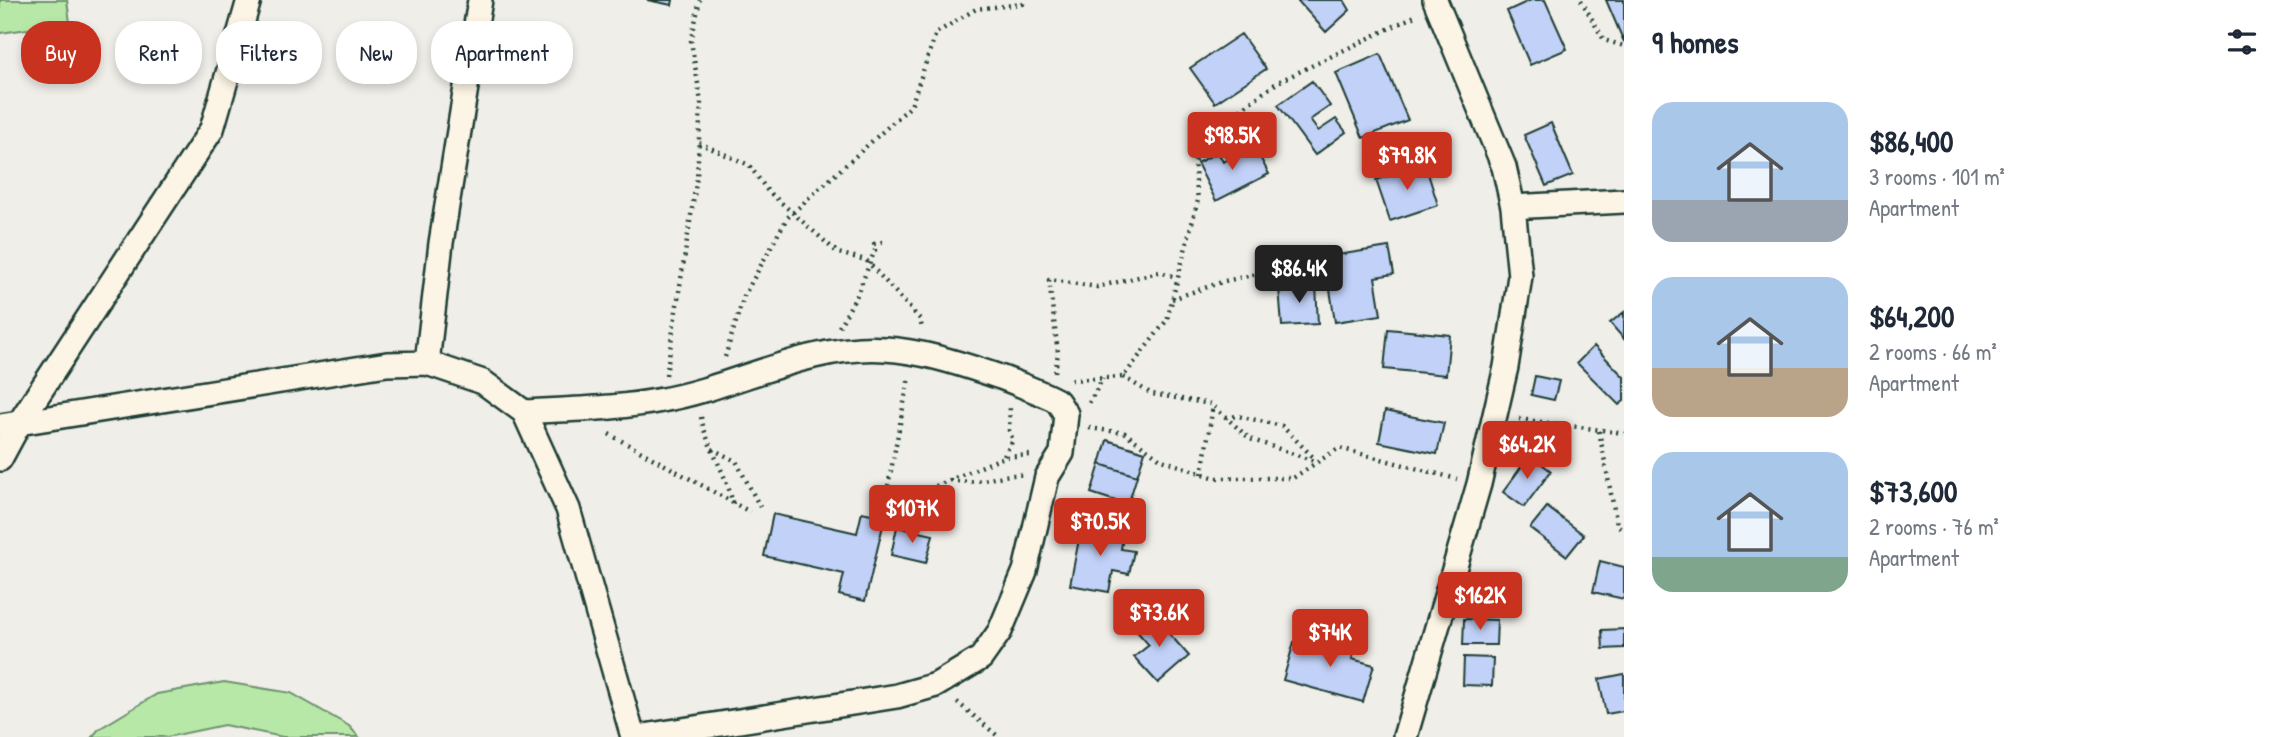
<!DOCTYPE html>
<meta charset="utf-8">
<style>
:root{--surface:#fff;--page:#f6f6f7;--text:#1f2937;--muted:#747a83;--accent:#c8321e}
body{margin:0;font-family:"Patrick Hand",sans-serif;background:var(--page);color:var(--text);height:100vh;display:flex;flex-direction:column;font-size:26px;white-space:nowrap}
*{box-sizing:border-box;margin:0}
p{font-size:23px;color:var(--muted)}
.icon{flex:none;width:38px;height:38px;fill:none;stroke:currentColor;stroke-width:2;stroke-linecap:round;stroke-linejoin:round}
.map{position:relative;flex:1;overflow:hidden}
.sheet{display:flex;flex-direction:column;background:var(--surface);width:665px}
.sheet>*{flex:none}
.top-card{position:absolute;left:21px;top:21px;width:665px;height:63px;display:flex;gap:14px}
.price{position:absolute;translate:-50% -60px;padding:0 16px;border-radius:7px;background:var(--accent);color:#fff;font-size:23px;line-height:46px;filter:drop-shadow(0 2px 4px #0008)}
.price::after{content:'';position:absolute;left:50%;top:42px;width:21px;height:16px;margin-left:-10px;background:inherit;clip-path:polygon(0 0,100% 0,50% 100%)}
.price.active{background:#222;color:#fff}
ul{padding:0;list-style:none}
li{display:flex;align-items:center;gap:21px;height:175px;padding:0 28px}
li span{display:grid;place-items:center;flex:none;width:196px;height:140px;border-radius:21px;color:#555}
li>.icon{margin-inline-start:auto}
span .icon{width:84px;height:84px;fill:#fffc;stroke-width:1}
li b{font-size:30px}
h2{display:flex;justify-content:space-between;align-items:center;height:84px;padding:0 28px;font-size:30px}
.pill{padding:0 24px;border-radius:28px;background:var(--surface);box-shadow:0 4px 10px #0003;font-size:24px;line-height:63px}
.pill.active{background:var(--accent);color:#fff}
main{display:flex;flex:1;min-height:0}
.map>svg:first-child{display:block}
.green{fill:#b8e8a8;stroke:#6c926e;stroke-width:2}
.building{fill:#c1d1f7;stroke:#1f3d34;stroke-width:2}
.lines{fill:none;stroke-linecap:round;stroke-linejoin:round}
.street-casing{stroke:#1f3d34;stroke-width:28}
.path{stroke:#1f3d34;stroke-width:4.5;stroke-dasharray:2 5;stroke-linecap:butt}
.street{stroke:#fcf5e5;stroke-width:23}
</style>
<main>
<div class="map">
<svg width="1624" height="737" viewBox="0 0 1624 737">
<rect width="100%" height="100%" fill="#f0eee9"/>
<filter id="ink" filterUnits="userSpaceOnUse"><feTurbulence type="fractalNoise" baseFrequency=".0143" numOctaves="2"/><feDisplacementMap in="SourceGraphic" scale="14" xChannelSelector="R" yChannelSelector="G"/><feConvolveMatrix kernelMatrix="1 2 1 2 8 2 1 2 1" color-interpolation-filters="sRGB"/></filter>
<g filter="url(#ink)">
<!-- green -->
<path class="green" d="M0,0H67L70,23L0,33Z
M224,682L291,693L349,726L359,737H283L224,725L167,737H92L99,729L157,694Z"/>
<!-- building -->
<path class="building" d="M647,0H673L672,5Z
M1297,0H1344L1350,10L1326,32Z
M1531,0H1545L1567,49L1530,65L1507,11Z
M1606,0H1624V42Z
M1241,34L1266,69L1215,103L1190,68Z
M1380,54L1408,120L1363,138L1336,73Z
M1312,81L1330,106L1310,120L1318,131L1336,119L1346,132L1315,155L1278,105Z
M1551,123L1573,175L1546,186L1524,135Z
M1254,146L1269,174L1216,201L1197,163L1218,152L1223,162Z
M1425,164L1438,205L1390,221L1376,180Z
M1389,247L1394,274L1375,277L1381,315L1335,322L1329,283L1316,285L1311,259Z
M1316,285L1318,324L1282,326L1279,287Z
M1624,312V339L1610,323Z
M1388,329L1450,335L1446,375L1384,369Z
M1594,346L1624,377V401L1619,405L1577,363Z
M1535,376L1559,381L1554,400L1531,395Z
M1385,411L1444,423L1437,454L1379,442Z
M1107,440L1145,452L1137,476L1100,464Z
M1530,455L1551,471L1524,507L1503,492Z
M1100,464L1137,476L1128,505L1091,493Z
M1547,507L1584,535L1567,556L1530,528Z
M862,512L885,517L865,601L839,595L844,574L764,556L773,514L857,533Z
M1082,524L1124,532L1121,549L1134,551L1129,574L1113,571L1109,592L1070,585Z
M897,527L933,535L926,563L891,555Z
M1600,561L1624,567V599L1593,592Z
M1151,613L1189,656L1158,683L1134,657L1149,645L1134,628Z
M1464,619L1497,620L1496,645H1463Z
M1624,629V648L1603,649L1602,630Z
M1332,636L1357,643L1352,659L1374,665L1363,702L1283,680L1294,642L1327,651Z
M1464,657L1493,658L1492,686L1463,685Z
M1624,674V711L1606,714L1599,679Z"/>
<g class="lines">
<defs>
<path id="street" d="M1513,207L1624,201
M427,363L441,243L480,0
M524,412C570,409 617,409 662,400C736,387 808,344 885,349C920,351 955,362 988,373C999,376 1050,396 1057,401C1060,404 1063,411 1066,414L1062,453L1047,477L1025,571L1000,631L981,658L936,685L897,696L638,737
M0,426L387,364L427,363L483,382L524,412L568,509L633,737
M0,459L20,422L212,129L249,0
M1405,737L1479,484L1506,367L1520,276L1513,207L1504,167L1435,0"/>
</defs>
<!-- street casing -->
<use href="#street" class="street-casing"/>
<!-- path -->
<path class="path" d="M1581,0L1604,40L1624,46
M699,143L749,165L767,190L838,253L866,260L920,319L922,328
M1172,299L1225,281L1290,267
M839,327L857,295L875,250L874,244L887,241
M725,357L744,296L787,218L911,106L936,33L976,9L1023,4L1024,0
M1055,372L1058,353L1049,280L1097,287L1159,272L1177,277
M666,375L697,177L701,102L691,41L700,0
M1123,377L1152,394L1211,404L1250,439L1317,462
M1071,380L1123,377L1167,320L1198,200L1194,162L1214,129L1278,82L1417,15
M1089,403L1103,378
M701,417C707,448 727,473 733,505
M1226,417L1238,416L1282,426L1315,459
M1519,419L1624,433
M1089,428L1125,433L1162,460L1215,478H1293L1339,448L1457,479
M1599,431L1617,525L1624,530
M609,434L750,512
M712,449L736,461L760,507
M1004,456L1013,440L1009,431L1010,405
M1202,474L1213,406
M950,480C981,486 997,473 1024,475
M888,486L909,377
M910,497L1004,457L1031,455
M957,702L999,737"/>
<!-- street -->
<use href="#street" class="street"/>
</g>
</g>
</svg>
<b class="price" style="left:1232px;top:172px">$98.5K</b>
<b class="price" style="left:1407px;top:192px">$79.8K</b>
<b class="price active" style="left:1299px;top:305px">$86.4K</b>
<b class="price" style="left:1527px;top:481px">$64.2K</b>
<b class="price" style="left:912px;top:545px">$107K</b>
<b class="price" style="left:1100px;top:558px">$70.5K</b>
<b class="price" style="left:1480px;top:632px">$162K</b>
<b class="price" style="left:1159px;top:649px">$73.6K</b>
<b class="price" style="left:1330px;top:669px">$74K</b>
<div class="top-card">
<a class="pill active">Buy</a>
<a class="pill">Rent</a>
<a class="pill">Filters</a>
<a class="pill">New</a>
<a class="pill">Apartment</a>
</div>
</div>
<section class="sheet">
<h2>9 homes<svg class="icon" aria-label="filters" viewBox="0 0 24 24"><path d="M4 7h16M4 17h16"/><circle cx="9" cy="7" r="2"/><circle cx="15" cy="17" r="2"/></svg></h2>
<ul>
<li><span style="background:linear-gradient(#a9c7e8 70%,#9aa5b1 0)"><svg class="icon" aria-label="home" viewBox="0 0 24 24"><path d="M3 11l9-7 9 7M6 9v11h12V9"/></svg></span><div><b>$86,400</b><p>3 rooms · 101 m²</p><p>Apartment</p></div></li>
<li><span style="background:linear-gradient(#a9c7e8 65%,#b9a48a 0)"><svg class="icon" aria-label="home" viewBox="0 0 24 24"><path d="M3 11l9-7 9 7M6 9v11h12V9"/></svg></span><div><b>$64,200</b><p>2 rooms · 66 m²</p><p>Apartment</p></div></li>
<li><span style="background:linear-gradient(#a9c7e8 75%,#7fa58c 0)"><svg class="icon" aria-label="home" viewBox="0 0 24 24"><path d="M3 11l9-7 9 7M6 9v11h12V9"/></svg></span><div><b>$73,600</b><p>2 rooms · 76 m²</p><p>Apartment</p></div></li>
</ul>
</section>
</main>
